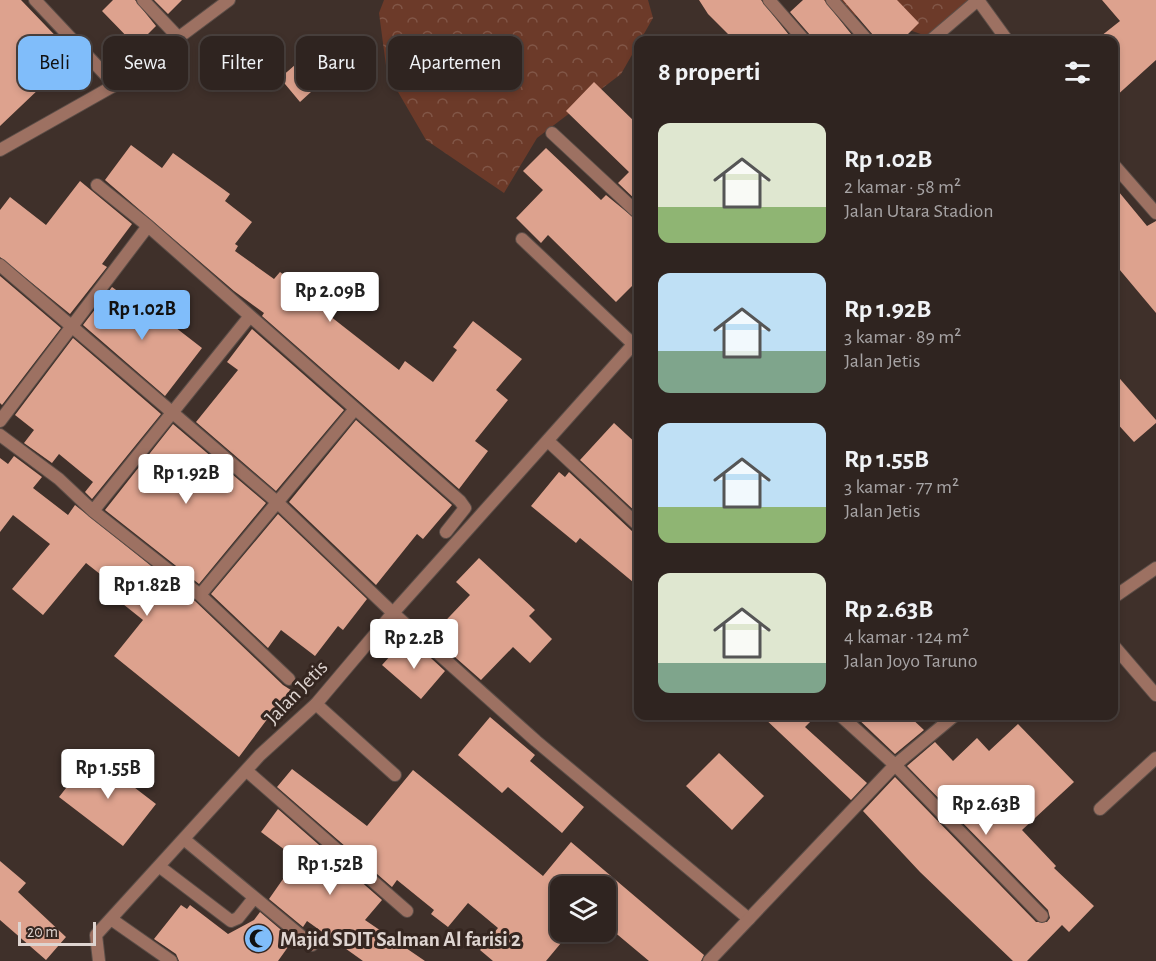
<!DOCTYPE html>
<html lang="id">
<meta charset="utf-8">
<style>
:root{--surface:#2f2420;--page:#3b302d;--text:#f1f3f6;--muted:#a7a4a5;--line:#4a413e;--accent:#80bdfa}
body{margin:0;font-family:"Alegreya Sans",sans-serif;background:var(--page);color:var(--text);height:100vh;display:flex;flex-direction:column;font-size:22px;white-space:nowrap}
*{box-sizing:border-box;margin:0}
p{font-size:20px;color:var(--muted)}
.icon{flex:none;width:33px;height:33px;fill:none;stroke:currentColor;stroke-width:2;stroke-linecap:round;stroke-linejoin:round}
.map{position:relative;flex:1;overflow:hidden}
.drawer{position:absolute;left:634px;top:36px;width:484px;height:684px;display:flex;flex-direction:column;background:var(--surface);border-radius:12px;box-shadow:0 3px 9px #0003,0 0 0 2px var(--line)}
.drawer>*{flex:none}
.hud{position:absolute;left:18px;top:36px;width:526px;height:54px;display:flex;gap:12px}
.controls{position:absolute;left:550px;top:876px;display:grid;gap:12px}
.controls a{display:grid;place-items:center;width:66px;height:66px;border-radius:12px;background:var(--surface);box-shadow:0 3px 9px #0003,0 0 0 2px var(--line);font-size:30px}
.scale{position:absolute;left:18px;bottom:15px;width:78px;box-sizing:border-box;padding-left:6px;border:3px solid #ded4d0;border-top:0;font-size:16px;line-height:21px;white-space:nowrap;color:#ded4d0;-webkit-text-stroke:4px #352620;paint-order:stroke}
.price{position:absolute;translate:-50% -51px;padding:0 14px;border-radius:6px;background:#fff;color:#222;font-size:20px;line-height:39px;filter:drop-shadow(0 2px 3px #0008)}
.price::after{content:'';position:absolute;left:50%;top:36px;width:18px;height:14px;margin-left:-9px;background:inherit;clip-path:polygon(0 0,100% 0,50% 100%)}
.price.current{background:var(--accent);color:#111}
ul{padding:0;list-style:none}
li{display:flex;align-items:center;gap:18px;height:150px;padding:0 24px}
li span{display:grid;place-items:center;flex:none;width:168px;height:120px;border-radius:12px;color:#555}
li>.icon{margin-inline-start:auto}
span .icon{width:72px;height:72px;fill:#fffc;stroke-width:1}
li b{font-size:26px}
h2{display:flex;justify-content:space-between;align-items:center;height:72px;padding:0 24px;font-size:26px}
.tag{padding:0 21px;border-radius:12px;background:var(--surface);box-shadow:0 3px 9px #0003,0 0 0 2px var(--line);font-size:21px;line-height:54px}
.tag.current{background:var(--accent);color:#111}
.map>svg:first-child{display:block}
.forest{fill:url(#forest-crowns)}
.building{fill:#dda28e}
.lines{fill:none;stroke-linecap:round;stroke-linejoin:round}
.service-casing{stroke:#5c4e48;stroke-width:14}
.minor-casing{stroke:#5c4e48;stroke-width:14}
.tertiary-casing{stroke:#5c4e48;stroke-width:14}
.service{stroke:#9d7162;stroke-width:12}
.minor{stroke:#9d7162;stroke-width:12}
.tertiary{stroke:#9d7162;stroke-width:12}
.labels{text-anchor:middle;stroke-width:6;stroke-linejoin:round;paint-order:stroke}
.street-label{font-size:21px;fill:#ded4d0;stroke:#352620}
.poi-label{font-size:21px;font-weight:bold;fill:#ded4d0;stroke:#352620;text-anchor:start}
</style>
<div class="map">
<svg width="1156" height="961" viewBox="0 0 1156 961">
<defs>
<pattern id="forest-crowns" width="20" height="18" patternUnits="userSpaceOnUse" patternTransform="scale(1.5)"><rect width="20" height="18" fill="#6c3a29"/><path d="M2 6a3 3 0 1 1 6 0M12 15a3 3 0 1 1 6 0" fill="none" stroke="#815647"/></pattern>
</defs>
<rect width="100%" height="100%" fill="#3f302a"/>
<!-- forest -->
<path class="forest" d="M384,0H648L653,18L621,74L537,138L504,193L426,140L387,73L379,13Z
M805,0H970L935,39L878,19L821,10Z"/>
<!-- building -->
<path class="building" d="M0,0H21L71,52L38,84L41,87L0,126Z
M113,0H135L156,26L136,46L102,11Z
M154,0H182L168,14Z
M699,0H761L793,40H734L708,14Z
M803,0H824L856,40H812L810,35L790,12Z
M843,0H897L919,23L902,40H875L873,35Z
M1102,0H1156V60L1114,98V40H1096L1120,21Z
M303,58L323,81L300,102L280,78Z
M594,82L639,126V203L618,183L629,172L566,111Z
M131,145L162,168L173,153L230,194L225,201L252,222L235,244L238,246L235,251L274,279L280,272L300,288L298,291L399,370L405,361L433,382L457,350L453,347L473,321L522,359L496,390L508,400L475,441L488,451L459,489L262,316L264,313L234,291L105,180Z
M546,148L601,200L606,195L639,222V279L616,302L548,235L541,243L516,218L543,190L523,171Z
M80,181L132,224L102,264L107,267L70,314L0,257V210L10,197L46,225Z
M1114,186L1147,226L1156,221V313L1114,263Z
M0,276L61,328L2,405L0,403Z
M112,287L168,328L171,324L202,348L165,396L83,325Z
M252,329L344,410L276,491L196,422L238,370L227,362Z
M73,338L161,414L92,499L85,492L93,482L59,454L52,463L24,443L34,430L15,415Z
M1114,372L1156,420V423L1134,442L1114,420Z
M356,420L452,505L423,539L417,534L376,585L289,502Z
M614,423L639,446V515L580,460Z
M173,424L266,503L199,584L105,510Z
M14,456L42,477L33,488L68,515L75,505L195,601L283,685L297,694L283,711L277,706L239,757L114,656L143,620L113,596L119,589L86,563L43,615L12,589L50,544L13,515L0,532V458L8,464Z
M559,472L565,477L569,472L633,532L639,534V587L580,538L576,543L531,506Z
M278,514L367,599L343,630L338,626L315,656L281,630L268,648L211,594Z
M479,558L535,610L529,616L552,639L530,663L513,647L481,680L431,636L470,595L456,582Z
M401,644L414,655L420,648L445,671L421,699L382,665Z
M762,716H816L805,727L867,783L851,800Z
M855,716H909L924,730L895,754Z
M490,717L535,755L530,761L584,807L562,833L508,787L502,793L458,755Z
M1018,724L1074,782L1022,830L1056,866L1054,868L1094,906L1069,932L1062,925L1027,961H1013L920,872L863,811L895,777L1036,922H1047L1050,918L1048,910L907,766L935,742L953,761L977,738L989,751Z
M719,753L764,796L732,830L686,786Z
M92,755L156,804L123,846L59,797Z
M292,769L367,826L413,770L543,876L571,842L704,955L701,961H649L606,925V886H561V943L546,961H493L480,950L498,928L468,903L448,927L431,914L434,910L397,880L392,887L277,787Z
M278,809L382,900L365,920L425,961H363L307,921L303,927L269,899L297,859L261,832Z
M0,861L26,883L18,892L66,937L46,960L0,920Z
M181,905L187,909L190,905L228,934L254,920L260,912L293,940L278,961H179L176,954L154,939Z"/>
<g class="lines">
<defs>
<path id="service" d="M393,613L536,741L749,919
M316,704L395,775"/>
<path id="minor" d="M35,0L115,85
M143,0L179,38
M769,0L804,40
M832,0L867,40
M931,40L978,0L1007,40
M552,133L639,214
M1114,165L1156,213
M97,185L148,226L460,501L465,508L446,532
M522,239L633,344
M0,265L277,502L393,613
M0,421L148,226
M0,435L59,479L93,511L200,595L289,679
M548,441L639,526
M93,511L250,316
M200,595L355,409
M1114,597L1156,568
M1114,646L1156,695
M841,716L895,765L1042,916
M248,772L407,911
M1100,809L1156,758
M185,840L312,945
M160,867L231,921L238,918L254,898
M111,919L171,961
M99,961L96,935L260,755L316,704L393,613L639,338
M709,961L895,765L954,716"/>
<path id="tertiary" d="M0,150L115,85L229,0"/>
</defs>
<!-- service casing -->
<use href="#service" class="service-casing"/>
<!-- minor casing -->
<use href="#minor" class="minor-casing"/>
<!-- tertiary casing -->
<use href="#tertiary" class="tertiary-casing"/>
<!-- service -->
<use href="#service" class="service"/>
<!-- minor -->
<use href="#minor" class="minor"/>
<!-- tertiary -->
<use href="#tertiary" class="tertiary"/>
</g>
<!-- icons -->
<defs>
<symbol id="mosque-disc" viewBox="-11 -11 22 22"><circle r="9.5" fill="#80bdfa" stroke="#352620"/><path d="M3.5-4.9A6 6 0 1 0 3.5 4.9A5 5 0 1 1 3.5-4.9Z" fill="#111"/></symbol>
</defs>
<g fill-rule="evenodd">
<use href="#mosque-disc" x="242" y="922" width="33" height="33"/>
</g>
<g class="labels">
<!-- street labels -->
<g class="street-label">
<text transform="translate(296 692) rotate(-46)" y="7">Jalan Jetis</text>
</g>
<!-- poi labels -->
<g class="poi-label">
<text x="280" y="946">Majid SDIT Salman Al farisi 2</text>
</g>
</g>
</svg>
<div class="controls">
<a><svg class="icon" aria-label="layers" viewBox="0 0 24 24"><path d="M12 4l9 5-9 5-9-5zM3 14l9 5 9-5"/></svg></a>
</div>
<div class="scale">20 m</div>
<b class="price" style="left:330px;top:323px">Rp 2.09B</b>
<b class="price current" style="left:142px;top:341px">Rp 1.02B</b>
<b class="price" style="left:186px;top:505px">Rp 1.92B</b>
<b class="price" style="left:147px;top:617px">Rp 1.82B</b>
<b class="price" style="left:414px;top:670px">Rp 2.2B</b>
<b class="price" style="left:108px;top:800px">Rp 1.55B</b>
<b class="price" style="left:986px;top:836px">Rp 2.63B</b>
<b class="price" style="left:330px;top:896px">Rp 1.52B</b>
<div class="hud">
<a class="tag current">Beli</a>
<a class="tag">Sewa</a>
<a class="tag">Filter</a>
<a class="tag">Baru</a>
<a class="tag">Apartemen</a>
</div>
<section class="drawer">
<h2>8 properti<svg class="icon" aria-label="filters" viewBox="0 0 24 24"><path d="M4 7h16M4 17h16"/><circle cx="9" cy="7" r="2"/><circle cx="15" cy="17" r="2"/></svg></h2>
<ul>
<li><span style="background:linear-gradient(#dfe7d0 70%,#8fb573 0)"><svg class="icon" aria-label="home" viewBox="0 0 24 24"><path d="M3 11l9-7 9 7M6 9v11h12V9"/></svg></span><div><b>Rp 1.02B</b><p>2 kamar · 58 m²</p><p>Jalan Utara Stadion</p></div></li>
<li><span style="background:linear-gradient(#bfe0f5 65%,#7fa58c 0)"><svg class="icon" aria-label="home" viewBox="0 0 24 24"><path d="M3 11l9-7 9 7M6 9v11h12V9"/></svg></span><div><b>Rp 1.92B</b><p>3 kamar · 89 m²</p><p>Jalan Jetis</p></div></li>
<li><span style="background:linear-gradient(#bfe0f5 70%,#8fb573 0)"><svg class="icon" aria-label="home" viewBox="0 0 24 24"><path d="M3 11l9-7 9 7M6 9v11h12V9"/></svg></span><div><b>Rp 1.55B</b><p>3 kamar · 77 m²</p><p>Jalan Jetis</p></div></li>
<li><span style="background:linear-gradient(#dfe7d0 75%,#7fa58c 0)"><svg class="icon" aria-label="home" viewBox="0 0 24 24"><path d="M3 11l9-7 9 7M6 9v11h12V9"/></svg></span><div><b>Rp 2.63B</b><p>4 kamar · 124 m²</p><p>Jalan Joyo Taruno</p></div></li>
</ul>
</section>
</div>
